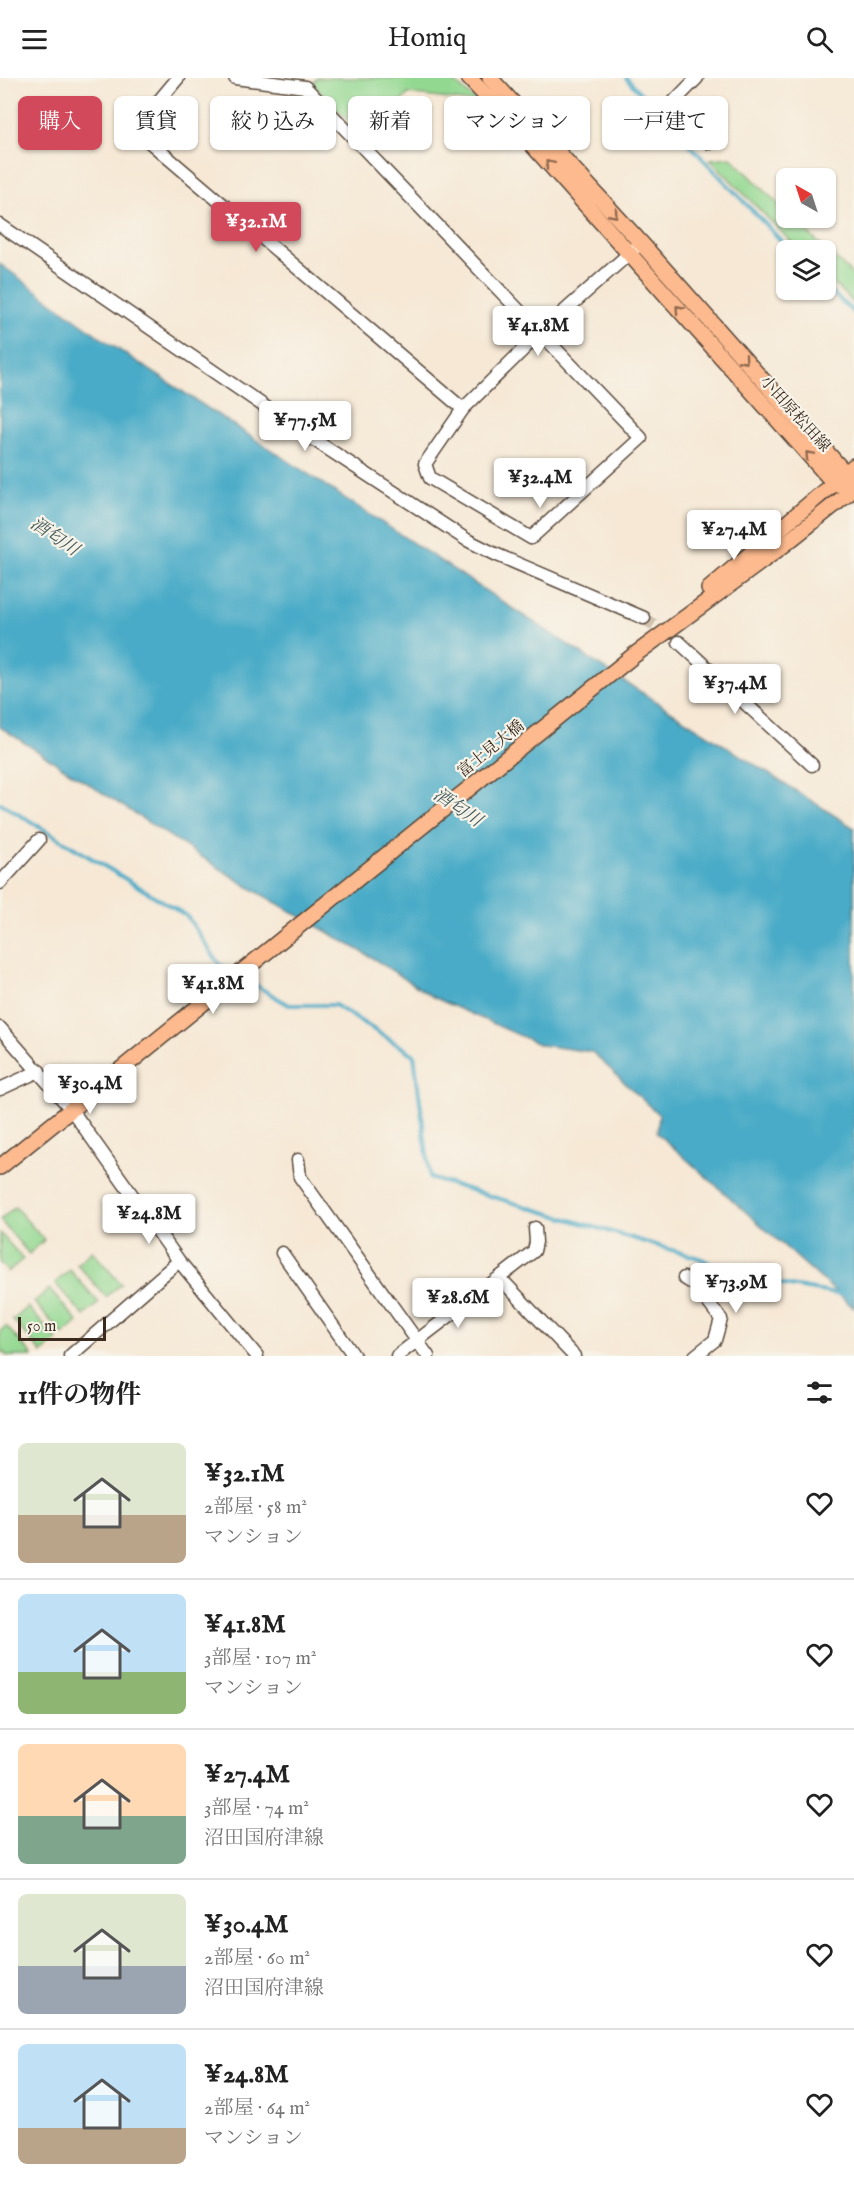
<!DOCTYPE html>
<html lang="ja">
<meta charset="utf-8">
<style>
:root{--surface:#fff;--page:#f2f2f2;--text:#222;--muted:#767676;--line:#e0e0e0;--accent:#d1495b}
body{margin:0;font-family:"IM FELL English","Noto Serif JP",serif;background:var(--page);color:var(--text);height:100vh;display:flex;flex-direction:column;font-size:22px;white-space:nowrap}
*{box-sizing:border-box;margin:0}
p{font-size:20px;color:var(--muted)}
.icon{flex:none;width:33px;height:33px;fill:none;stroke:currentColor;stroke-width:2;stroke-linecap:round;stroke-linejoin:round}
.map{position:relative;height:1278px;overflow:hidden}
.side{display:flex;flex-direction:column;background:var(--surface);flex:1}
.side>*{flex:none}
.hud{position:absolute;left:18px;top:18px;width:819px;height:54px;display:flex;gap:12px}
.needle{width:39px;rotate:321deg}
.tools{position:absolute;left:776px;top:90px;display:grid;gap:12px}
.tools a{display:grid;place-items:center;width:60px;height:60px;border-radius:9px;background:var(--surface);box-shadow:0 2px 4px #0004;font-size:30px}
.scale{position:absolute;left:18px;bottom:15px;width:88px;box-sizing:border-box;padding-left:6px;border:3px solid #3b2a1e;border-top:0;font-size:16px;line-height:21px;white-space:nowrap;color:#3b2a1e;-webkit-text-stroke:4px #f7f3e8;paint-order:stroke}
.price{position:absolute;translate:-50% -51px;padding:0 14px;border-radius:6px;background:#fff;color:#222;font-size:20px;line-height:39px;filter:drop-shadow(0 2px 3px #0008)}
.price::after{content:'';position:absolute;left:50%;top:36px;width:18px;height:14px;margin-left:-9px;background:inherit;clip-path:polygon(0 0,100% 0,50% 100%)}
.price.current{background:var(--accent);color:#fff}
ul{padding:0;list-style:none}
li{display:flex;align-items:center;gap:18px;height:150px;padding:0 18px}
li+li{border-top:2px solid var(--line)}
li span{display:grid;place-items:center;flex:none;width:168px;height:120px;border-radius:9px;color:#555}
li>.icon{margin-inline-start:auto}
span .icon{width:72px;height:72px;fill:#fffc;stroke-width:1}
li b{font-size:26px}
h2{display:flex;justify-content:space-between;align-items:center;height:72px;padding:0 18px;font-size:26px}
.pill{padding:0 21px;border-radius:9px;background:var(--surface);box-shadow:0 2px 4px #0004;font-size:21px;line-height:54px}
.pill.current{background:var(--accent);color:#fff}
header{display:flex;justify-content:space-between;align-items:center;height:78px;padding:0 18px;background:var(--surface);font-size:27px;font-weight:600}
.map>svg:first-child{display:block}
.green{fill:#93d891;stroke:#678158;stroke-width:1.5}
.water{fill:#48abc7;stroke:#426a72;stroke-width:1.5}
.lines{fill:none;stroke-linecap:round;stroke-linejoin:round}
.stream{stroke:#48abc7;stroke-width:4}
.minor-tunnel{stroke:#d1c2b0;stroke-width:12;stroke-dasharray:12 6;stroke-linecap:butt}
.minor-casing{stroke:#574639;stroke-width:15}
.major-casing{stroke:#574639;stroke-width:18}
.minor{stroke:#fff;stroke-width:12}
.major{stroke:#fcba8e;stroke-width:15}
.oneway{stroke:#926b50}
.labels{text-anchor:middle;stroke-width:4.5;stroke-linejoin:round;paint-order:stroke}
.street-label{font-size:16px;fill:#3b2a1e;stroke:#f7f3e8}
.water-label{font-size:18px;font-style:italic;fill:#405759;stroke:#f7f3e8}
</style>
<header><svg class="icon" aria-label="menu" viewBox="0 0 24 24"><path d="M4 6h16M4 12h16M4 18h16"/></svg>Homiq<svg class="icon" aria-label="search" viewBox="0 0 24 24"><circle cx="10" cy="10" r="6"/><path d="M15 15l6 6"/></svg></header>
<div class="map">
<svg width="854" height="1278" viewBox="0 0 854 1278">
<rect width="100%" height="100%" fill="#f7f3e8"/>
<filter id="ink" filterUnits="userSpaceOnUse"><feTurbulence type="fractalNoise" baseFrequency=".0167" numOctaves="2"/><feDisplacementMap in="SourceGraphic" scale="12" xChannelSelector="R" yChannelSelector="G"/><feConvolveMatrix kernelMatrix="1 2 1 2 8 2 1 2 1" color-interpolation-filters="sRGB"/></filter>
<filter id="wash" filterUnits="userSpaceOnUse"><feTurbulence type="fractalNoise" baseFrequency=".008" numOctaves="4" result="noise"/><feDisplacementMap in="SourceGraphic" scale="24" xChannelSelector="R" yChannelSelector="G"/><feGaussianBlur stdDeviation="1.35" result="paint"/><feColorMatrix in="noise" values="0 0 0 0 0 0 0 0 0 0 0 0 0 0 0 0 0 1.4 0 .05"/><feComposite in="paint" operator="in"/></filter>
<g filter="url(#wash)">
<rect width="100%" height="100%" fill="#f6e8d5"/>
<!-- green -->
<path class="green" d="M317,0H450L478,25L408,16L367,61L312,6Z
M731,79L786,134V140H792L854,198V225L825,198V172H799L710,81Z
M15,1129L44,1162L29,1176L0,1142Z
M0,1155L23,1181L8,1194L0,1185Z
M92,1173L121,1206L106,1219L77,1186Z
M70,1192L99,1225L84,1238L55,1205Z
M49,1211L78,1244L63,1257L34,1224Z
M28,1229L57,1262L42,1275L13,1242Z
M6,1248L33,1278H7L0,1270V1253Z"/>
<!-- water -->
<path class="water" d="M0,186L107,264L611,595L854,750V1230L657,1055L659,1037L592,974L541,967L433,919L371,879L247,808L0,649Z"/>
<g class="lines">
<!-- stream -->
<path class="stream" d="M626,0L790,172
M825,208L854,235
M0,725L187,838L219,886L234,895
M240,898L289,927H335L414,977L430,1100L702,1181L732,1198L843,1217"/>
</g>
</g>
<g filter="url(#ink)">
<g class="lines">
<!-- minor-tunnel -->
<path class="minor-tunnel" d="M644,540L679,564"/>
<defs>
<path id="minor" d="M178,0L142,43L139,55L463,331
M235,0L305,9L641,360L531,460L430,400L425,386L463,331L541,254L641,165
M672,27L710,65
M655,43L697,0
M0,147L296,350L467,462L495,476L644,540
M679,564L812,687
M0,805L39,762
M0,950L71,1031L179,1183L257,1278
M0,1011L39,993
M298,1082L300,1099L428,1278
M282,1175L354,1278
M500,1200L574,1278
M684,1200L694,1206L721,1241L715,1262L695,1278
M70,1278L179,1183
M397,1278L534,1173L536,1164L535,1150"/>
<path id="major" d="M469,0L527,61L834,405L854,411
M490,0L641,165L845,395L854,411
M709,511L854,388
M0,1089L633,578L785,466L854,411"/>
</defs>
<!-- minor casing -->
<use href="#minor" class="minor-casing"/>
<!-- major casing -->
<use href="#major" class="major-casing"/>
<!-- minor -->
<use href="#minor" class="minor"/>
<!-- major -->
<use href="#major" class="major"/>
</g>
<!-- one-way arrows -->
<defs><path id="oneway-chevron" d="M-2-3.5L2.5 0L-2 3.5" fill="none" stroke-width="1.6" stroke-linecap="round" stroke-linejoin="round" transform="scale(1.5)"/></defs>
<g class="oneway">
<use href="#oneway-chevron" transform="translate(549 86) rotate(-131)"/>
<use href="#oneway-chevron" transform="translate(614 136) rotate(48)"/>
<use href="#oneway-chevron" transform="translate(679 231) rotate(-132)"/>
<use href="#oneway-chevron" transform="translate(744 282) rotate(48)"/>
<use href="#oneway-chevron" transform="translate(809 377) rotate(-132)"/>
</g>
</g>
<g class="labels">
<!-- street labels -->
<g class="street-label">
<text transform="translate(796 335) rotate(48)" y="6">小田原松田線</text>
<text transform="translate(490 670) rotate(-39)" y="6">富士見大橋</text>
</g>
<!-- water labels -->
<g class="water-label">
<text transform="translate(55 458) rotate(34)" y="6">酒匂川</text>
<text transform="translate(458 729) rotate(34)" y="6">酒匂川</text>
</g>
</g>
</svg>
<div class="tools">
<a><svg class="needle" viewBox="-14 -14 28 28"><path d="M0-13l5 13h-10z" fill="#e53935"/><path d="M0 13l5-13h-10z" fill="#767676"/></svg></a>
<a><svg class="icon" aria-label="layers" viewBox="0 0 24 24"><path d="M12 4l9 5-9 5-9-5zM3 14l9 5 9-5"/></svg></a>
</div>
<div class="scale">50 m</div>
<b class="price current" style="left:256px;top:175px">¥32.1M</b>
<b class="price" style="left:538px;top:279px">¥41.8M</b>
<b class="price" style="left:305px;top:374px">¥77.5M</b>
<b class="price" style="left:540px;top:431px">¥32.4M</b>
<b class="price" style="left:734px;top:483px">¥27.4M</b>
<b class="price" style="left:735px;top:637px">¥37.4M</b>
<b class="price" style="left:213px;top:937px">¥41.8M</b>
<b class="price" style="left:90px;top:1037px">¥30.4M</b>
<b class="price" style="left:149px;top:1167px">¥24.8M</b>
<b class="price" style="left:736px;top:1236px">¥73.9M</b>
<b class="price" style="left:458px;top:1251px">¥28.6M</b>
<div class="hud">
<a class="pill current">購入</a>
<a class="pill">賃貸</a>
<a class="pill">絞り込み</a>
<a class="pill">新着</a>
<a class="pill">マンション</a>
<a class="pill">一戸建て</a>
</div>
</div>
<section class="side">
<h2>11件の物件<svg class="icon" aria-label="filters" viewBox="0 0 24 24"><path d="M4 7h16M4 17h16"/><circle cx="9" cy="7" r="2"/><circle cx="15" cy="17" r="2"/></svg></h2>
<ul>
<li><span style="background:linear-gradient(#dfe7d0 60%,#b9a48a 0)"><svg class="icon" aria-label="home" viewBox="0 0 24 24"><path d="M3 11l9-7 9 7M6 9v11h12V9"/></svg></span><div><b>¥32.1M</b><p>2部屋 · 58 m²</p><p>マンション</p></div><svg class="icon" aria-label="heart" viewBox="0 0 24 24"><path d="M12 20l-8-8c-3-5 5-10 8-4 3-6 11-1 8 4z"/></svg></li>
<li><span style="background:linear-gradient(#bfe0f5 65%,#8fb573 0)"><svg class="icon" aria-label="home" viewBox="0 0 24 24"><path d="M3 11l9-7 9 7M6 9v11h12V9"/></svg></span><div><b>¥41.8M</b><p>3部屋 · 107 m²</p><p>マンション</p></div><svg class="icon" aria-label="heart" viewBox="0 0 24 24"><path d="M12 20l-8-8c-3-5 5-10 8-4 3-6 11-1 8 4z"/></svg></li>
<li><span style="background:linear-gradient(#ffd9b3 60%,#7fa58c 0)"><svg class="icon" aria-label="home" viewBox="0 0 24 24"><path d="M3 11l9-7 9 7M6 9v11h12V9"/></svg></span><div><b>¥27.4M</b><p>3部屋 · 74 m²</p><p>沼田国府津線</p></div><svg class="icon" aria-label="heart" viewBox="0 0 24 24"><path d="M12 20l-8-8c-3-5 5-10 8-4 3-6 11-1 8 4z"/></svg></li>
<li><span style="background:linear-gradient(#dfe7d0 60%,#9aa5b1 0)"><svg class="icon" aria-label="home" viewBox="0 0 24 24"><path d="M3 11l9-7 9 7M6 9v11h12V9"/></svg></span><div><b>¥30.4M</b><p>2部屋 · 60 m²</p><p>沼田国府津線</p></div><svg class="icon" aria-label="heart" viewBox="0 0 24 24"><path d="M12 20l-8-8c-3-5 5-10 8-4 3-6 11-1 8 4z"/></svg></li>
<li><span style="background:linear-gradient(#bfe0f5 70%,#b9a48a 0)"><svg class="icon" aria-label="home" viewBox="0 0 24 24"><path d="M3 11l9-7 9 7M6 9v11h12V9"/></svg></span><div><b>¥24.8M</b><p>2部屋 · 64 m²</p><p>マンション</p></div><svg class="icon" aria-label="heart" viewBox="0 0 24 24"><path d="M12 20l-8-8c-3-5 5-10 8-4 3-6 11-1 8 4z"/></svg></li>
</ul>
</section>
